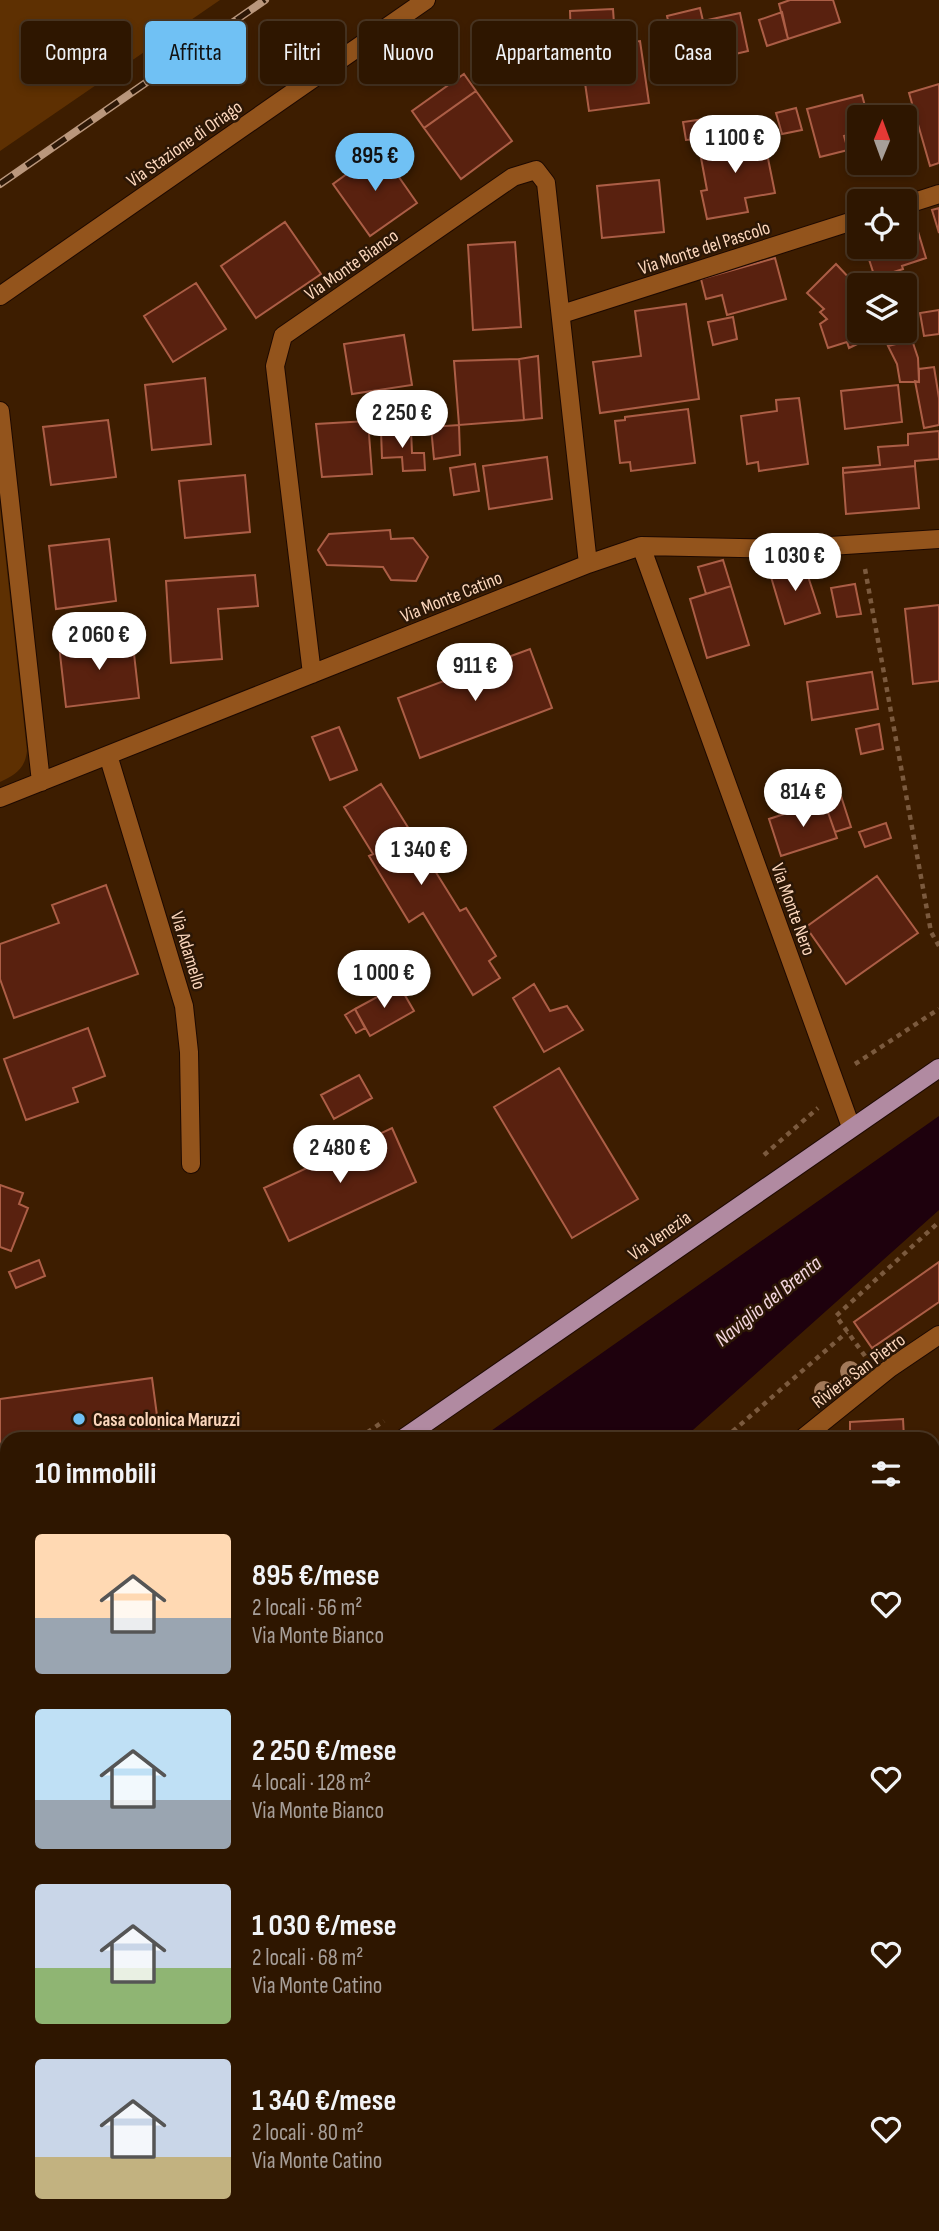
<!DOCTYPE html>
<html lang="it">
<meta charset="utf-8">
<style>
:root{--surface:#2e1600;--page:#361f0a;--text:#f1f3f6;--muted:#a79f99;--line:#493522;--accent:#70c1f4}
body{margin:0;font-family:"Sofia Sans Condensed",sans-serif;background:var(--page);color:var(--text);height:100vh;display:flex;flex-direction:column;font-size:26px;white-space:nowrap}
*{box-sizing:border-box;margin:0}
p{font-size:23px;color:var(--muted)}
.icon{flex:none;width:38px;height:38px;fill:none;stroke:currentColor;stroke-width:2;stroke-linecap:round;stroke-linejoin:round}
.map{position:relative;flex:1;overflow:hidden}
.sheet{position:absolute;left:0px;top:1432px;width:940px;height:800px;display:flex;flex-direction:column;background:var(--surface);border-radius:21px 21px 0 0;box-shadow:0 4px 10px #0003,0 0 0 2px var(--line)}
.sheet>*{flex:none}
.top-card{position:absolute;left:21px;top:21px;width:898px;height:63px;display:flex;gap:14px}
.needle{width:46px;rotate:1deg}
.tools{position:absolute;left:847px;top:105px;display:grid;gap:14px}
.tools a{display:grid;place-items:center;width:70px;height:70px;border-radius:7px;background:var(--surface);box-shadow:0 4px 10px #0003,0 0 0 2px var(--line);font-size:35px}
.price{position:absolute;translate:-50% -60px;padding:0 16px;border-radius:24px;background:#fff;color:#222;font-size:23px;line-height:46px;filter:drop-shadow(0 2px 4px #0008)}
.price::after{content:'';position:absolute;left:50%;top:42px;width:21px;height:16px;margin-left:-10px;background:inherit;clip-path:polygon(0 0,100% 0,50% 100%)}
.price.active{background:var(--accent);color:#111}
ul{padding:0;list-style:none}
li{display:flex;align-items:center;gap:21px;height:175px;padding:0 35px}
li span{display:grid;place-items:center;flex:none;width:196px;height:140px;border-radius:7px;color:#555}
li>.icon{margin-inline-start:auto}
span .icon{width:84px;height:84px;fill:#fffc;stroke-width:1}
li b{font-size:30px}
h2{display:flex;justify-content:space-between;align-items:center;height:84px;padding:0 35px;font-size:30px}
.pill{padding:0 24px;border-radius:7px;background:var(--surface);box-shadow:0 4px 10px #0003,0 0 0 2px var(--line);font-size:24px;line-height:63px}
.pill.active{background:var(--accent);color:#111}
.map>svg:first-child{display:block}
.green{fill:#5e3002}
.water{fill:#1e010d}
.building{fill:#59210f;stroke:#ac5e46;stroke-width:2}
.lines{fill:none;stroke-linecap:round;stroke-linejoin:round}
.service-casing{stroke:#1d0900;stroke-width:20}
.minor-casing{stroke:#1d0900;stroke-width:20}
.tertiary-casing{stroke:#1d0900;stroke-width:20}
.primary-casing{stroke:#1d0900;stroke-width:20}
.path{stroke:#7b5a3e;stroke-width:4.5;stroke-dasharray:5 5;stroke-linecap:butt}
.service{stroke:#93541c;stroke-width:18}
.minor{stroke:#93541c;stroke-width:18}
.tertiary{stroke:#93541c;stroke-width:18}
.primary{stroke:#b18aa1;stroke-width:18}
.rail-casing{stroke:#ba977c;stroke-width:8}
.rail{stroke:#2c1706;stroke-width:5;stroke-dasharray:16;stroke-linecap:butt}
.tree{fill:#a27959}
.poi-dot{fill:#70c1f4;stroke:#2c1706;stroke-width:2.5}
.labels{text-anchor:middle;stroke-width:5;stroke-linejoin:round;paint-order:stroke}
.street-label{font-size:19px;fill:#fbd6bc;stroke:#2c1706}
.poi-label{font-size:19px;font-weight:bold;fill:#fbd6bc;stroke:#2c1706;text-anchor:start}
.water-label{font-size:21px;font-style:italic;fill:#f4d6df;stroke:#2c1706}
</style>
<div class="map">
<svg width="939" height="2231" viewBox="0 0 939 2231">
<rect width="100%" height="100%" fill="#3d1d00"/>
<!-- green -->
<path class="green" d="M0,0H220L0,151Z
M0,507L27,751C25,769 15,775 0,782Z"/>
<!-- water -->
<path class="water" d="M939,1116V1210L684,1438H481Z
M7,1706V1801L0,1804V1709Z"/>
<!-- building -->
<path class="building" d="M790,0H833L840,22L788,39L779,4Z
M700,8L703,21L740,13L748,51L697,63L689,29L671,33L667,16Z
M613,9L615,38L571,40L570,11Z
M782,12L788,39L767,46L759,20Z
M640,41L649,103L589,111L580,48Z
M464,74L476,91L424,128L412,111Z
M939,84V163L930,166L909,93Z
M476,91L512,141L461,179L424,128Z
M862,95L868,117H859V132L844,136L848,150L820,157L807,109Z
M796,108L802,130L782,134L776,113Z
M705,119L707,138L686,140L683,122Z
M763,134L775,193L745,198L748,212L707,219L701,191L707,190L699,147Z
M380,150L417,203L370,236L333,184Z
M659,180L664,232L602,238L597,186Z
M939,208V233L932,210Z
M913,215L926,258L902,266L903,269L875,278L865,247H905V217Z
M285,222L321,274L256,318L221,266Z
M515,242L521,327L473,330L468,245Z
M775,258L786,299L727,315L722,295L706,299L701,279Z
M836,264L854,283L859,298V331H870L872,337L849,348L847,342L828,348L820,324L827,319L820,312L824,309L807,293Z
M196,283L226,329L173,362L144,316Z
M686,304L699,399L600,413L593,362L641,356L635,311Z
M939,310V334L924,336L920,313Z
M733,317L737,339L713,345L708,322Z
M404,335L412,385L352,394L344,344Z
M912,340L918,358L919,382H900L897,364L888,346Z
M538,356L542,418L524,420L519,359Z
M519,359L524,420L459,425L454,361Z
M934,367L939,398V425L924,428L915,381L919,382V369Z
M205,378L211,444L152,450L145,385Z
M898,385L902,422L845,429L841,391Z
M799,398L808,464L759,471L758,462L747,464L741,416L777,411L776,400Z
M688,409L695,463L631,471L630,462L620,463L615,421L625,420V417Z
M108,420L116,477L51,485L43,427Z
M368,421L372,474L322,477L316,424Z
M459,425L460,455L434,459L431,427Z
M411,430L412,453H424L425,470L403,471L402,457L382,458L381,431Z
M939,431V459L915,461V466L843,473V468L880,465L878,447L908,445V434Z
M547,457L552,499L489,509L483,466Z
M475,464L479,491L454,495L450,468Z
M915,466L919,508L846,514L843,473Z
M245,475L250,532L185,538L179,481Z
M390,530L391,539L413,538L428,557L416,581L391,580L383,567L327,565L318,550L329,534Z
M109,539L116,601L56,609L49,546Z
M723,560L731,586L706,594L698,567Z
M803,561L820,613L785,624L771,577L786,572L785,566Z
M255,575L258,606L218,609L222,659L171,663L166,581Z
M855,584L861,614L837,617L831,588Z
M731,586L749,645L707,658L690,599Z
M939,605V681L913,684L905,609Z
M132,636L139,698L66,707L59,645Z
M530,649L552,708L420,758L398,698Z
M872,672L878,709L812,720L807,682Z
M879,724L883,749L861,754L856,729Z
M339,727L357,770L330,780L312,737Z
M381,784L460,911L466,908L496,956L489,961L500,978L473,995L423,913L409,922L369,856L373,854L344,807Z
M841,796L851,827L835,832L824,801Z
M824,801L837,838L781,856L769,819Z
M886,823L891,838L865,847L859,832Z
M877,876L918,933L846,984L806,927Z
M106,885L138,974L14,1018L0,979V944L59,923L52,905Z
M534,984L550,1011L567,1006L583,1030L544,1052L513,998Z
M399,985L414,1011L370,1036L355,1009Z
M355,1009L365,1028L356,1033L345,1015Z
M88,1028L105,1076L73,1088L78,1102L26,1120L4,1059Z
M559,1068L638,1199L572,1238L494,1107Z
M359,1075L372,1098L334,1119L321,1095Z
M392,1128L416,1182L289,1241L264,1188Z
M0,1185L23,1193L19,1204L28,1208L11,1251L0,1247Z
M39,1260L45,1276L16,1288L9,1272Z
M939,1262V1302L872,1348L854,1322Z
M152,1378L160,1438H7V1462L0,1463V1399Z
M903,1419L904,1438H850V1422Z
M7,1462V1513L0,1514V1463Z
M933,1480H939V1542H933Z
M933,1542H939V1577L933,1578Z
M939,1801V1862H933V1802Z
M933,1916H939V1977H933Z
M0,1917L6,1940L0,1942Z
M7,1943V1992L0,1994V1945Z
M830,2224H908L909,2231H831Z"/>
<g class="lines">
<defs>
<path id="service" d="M0,2169L7,2188
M21,2224L24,2231"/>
<path id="minor" d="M905,205L939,194
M0,296L426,0
M562,314L859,219
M0,411L41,782
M641,546L851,1127
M312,674L275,366L283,336L513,177L536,170L546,183L588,564
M108,755L184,1006L189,1052L191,1164
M0,798L588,564L641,546L783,549L939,539
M803,1438L890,1368L939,1335
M933,2023L939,2022
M744,2224L746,2231"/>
<path id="tertiary" d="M0,2031L7,2028"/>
<path id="primary" d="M404,1438L939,1068
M0,1626L7,1625"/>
</defs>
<!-- service casing -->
<use href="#service" class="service-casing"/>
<!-- minor casing -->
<use href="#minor" class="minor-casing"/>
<!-- tertiary casing -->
<use href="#tertiary" class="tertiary-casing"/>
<!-- primary casing -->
<use href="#primary" class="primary-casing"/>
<!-- path -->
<path class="path" d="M865,569L931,932L939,946
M855,1064L939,1009
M764,1155L818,1108
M865,1356L836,1316L939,1222
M359,1438L384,1421
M725,1438L847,1332
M0,1679L7,1676"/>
<!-- service -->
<use href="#service" class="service"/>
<!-- minor -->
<use href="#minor" class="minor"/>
<!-- tertiary -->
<use href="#tertiary" class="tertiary"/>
<!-- primary -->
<use href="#primary" class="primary"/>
<defs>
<path id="rail" d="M0,184L265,0"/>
</defs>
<!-- rail casing -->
<use href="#rail" class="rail-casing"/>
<!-- rail -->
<use href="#rail" class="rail"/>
</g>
<!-- trees -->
<g class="tree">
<circle cx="850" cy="1371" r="10"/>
<circle cx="824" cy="1391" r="10"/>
</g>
<!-- markers -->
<circle class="poi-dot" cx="79" cy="1419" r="7"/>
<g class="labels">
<!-- street labels -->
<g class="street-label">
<text transform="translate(184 143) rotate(-35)" y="7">Via Stazione di Oriago</text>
<text transform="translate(704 247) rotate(-18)" y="7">Via Monte del Pascolo</text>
<text transform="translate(351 264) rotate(-35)" y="7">Via Monte Bianco</text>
<text transform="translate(451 596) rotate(-22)" y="7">Via Monte Catino</text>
<text transform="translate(794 909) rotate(70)" y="7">Via Monte Nero</text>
<text transform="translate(189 950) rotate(73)" y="7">Via Adamello</text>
<text transform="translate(659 1235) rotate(-35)" y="7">Via Venezia</text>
<text transform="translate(858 1370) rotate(-37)" y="7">Riviera San Pietro</text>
</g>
<!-- poi labels -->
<g class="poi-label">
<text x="93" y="1426">Casa colonica Maruzzi</text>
</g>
<!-- water labels -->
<g class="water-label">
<text transform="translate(768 1301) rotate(-39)" y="7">Naviglio del Brenta</text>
</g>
</g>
</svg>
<div class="tools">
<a><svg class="needle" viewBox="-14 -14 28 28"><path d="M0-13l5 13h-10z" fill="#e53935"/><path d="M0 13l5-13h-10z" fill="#a79f99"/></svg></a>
<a><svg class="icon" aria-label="locate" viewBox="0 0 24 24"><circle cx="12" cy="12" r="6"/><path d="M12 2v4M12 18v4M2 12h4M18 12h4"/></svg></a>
<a><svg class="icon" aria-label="layers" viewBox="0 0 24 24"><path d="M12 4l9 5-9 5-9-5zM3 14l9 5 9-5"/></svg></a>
</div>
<b class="price" style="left:735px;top:175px">1 100 €</b>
<b class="price active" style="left:375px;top:193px">895 €</b>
<b class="price" style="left:402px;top:450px">2 250 €</b>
<b class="price" style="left:795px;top:593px">1 030 €</b>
<b class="price" style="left:99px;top:672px">2 060 €</b>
<b class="price" style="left:475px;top:703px">911 €</b>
<b class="price" style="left:803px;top:829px">814 €</b>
<b class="price" style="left:421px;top:887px">1 340 €</b>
<b class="price" style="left:384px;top:1010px">1 000 €</b>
<b class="price" style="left:340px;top:1185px">2 480 €</b>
<div class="top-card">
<a class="pill">Compra</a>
<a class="pill active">Affitta</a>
<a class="pill">Filtri</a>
<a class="pill">Nuovo</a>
<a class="pill">Appartamento</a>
<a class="pill">Casa</a>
</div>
<section class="sheet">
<h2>10 immobili<svg class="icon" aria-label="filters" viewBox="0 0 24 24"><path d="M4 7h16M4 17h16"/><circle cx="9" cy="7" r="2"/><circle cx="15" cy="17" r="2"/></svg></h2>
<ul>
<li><span style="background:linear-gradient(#ffd9b3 60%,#9aa5b1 0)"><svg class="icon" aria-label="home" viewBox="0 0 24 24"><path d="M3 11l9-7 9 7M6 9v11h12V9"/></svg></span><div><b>895 €/mese</b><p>2 locali · 56 m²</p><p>Via Monte Bianco</p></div><svg class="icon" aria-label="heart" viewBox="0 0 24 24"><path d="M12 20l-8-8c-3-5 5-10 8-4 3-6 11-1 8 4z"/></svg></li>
<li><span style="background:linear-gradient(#bfe0f5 65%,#9aa5b1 0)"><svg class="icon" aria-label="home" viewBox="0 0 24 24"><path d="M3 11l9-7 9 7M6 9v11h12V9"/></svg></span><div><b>2 250 €/mese</b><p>4 locali · 128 m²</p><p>Via Monte Bianco</p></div><svg class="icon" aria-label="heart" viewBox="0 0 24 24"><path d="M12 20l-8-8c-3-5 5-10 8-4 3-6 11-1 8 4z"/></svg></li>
<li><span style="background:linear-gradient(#c9d6e8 60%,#8fb573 0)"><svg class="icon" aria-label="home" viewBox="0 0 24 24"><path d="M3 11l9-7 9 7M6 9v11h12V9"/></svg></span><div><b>1 030 €/mese</b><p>2 locali · 68 m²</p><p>Via Monte Catino</p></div><svg class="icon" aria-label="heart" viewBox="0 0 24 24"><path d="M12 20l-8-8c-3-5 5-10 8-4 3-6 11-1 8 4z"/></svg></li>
<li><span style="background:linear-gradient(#c9d6e8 70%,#c2b280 0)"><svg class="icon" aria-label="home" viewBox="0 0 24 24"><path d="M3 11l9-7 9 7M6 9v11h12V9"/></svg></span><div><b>1 340 €/mese</b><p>2 locali · 80 m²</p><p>Via Monte Catino</p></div><svg class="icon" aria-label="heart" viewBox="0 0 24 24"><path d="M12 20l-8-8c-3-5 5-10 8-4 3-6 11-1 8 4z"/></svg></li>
</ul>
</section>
</div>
